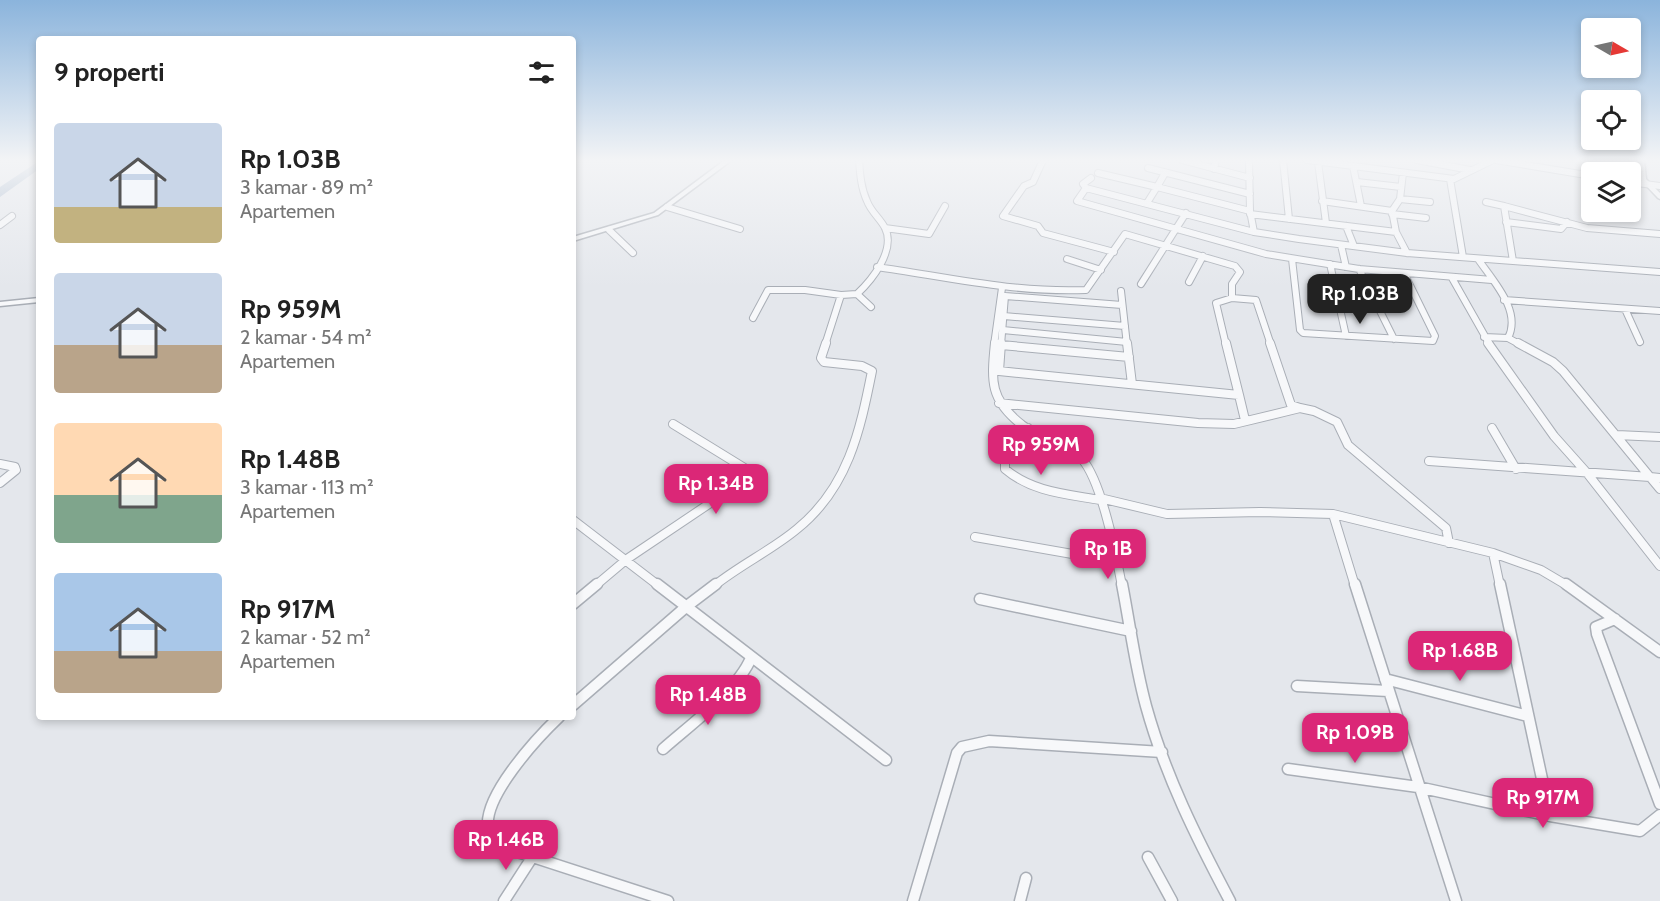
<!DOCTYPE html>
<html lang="id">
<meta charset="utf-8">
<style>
:root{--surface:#fff;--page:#f2f2f2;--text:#222;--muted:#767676;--accent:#db2777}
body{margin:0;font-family:Cabin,sans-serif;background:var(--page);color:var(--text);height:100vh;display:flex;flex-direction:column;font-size:22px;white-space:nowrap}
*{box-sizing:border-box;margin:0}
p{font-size:20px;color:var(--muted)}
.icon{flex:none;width:33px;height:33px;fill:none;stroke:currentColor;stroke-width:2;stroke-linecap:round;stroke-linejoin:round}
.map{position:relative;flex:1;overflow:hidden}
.drawer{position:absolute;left:36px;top:36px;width:540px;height:684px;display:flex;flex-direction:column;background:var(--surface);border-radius:6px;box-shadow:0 3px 9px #0003}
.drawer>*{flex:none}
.needle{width:39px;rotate:99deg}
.tools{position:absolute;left:1581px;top:18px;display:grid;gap:12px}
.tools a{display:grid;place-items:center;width:60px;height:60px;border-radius:6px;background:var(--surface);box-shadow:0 3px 9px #0003;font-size:30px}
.price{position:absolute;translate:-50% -51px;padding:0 14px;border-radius:12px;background:var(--accent);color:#fff;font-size:20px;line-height:39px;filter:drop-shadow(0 2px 3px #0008)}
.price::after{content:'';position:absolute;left:50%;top:36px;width:18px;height:14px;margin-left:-9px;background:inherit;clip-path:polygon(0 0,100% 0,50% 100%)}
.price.active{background:#222;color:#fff}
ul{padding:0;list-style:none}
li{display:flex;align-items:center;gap:18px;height:150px;padding:0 18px}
li span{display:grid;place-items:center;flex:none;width:168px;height:120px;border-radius:6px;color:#555}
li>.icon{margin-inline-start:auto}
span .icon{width:72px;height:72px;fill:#fffc;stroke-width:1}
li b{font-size:26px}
h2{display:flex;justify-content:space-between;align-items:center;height:72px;padding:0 18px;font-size:26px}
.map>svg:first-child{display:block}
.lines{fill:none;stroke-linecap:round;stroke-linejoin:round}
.river{fill:#a1b4ca;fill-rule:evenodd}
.minor-far2-casing{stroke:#a9aeb6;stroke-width:8}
.minor-far1-casing{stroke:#a9aeb6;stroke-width:10}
.minor-casing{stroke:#a9aeb6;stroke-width:13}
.tertiary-casing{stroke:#a9aeb6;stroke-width:3}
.minor-far2{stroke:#f7f8fa;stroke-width:6}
.minor-far1{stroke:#f7f8fa;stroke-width:8}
.minor{stroke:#f7f8fa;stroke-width:10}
.tertiary{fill:#f7f8fa;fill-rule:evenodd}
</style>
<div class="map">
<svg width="1660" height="901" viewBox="0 0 1660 901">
<rect width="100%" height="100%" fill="#e4e7ec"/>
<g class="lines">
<!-- river -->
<path class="river" d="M39,161V169L0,197V187Z"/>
<defs>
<path id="minor-far2" d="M1043,160L1033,182L1024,186L1003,216L1038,226L1043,233L1114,252
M1182,160L1250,178
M1249,160L1250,211L1254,232
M1283,160L1289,219
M1307,160L1454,179L1493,160
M1417,160L1470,170
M1496,160L1592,176
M1318,162L1326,223
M1353,166L1361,206
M1148,168L1250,194
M1214,169L1216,160
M1098,173L1157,187L1165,173
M1450,179L1463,257
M1357,182L1401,187
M1630,182L1660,186
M1086,188L1083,184L1091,178
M1400,199L1430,202
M1322,201L1392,211
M1486,202L1504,206
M1147,203L1157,187L1250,211
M667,207L740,229
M1250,214L1396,232L1407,253
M1392,214L1426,218
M1506,222L1561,229L1567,222
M0,225L12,216
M1346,226L1354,246
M885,228L929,234L945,206
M609,230L633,253
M1396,232L1392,211L1400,199L1403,173
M1341,245L1346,267
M1067,259L1101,270
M1292,259L1300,330L1303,333L1433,341L1435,336L1404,273
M1478,259C1493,281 1522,311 1508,338L1521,345
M1513,261L1504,206L1587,228L1660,234
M1330,264L1346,336
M877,267C947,277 1015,293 1086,290L1125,234L1235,266L1240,272L1232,284V298
M1359,269L1394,339
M1452,278L1490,345
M1492,280L1359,269L1266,254L1077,201L1086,188L1254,232L1299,239L1407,253L1660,272
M1189,282L1203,256
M1141,284L1186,213
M1121,291L1127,345
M857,294L871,307
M1504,300L1660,311
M1625,309L1640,342
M1004,316L1125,326
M753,318L768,290H805L841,295
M1003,330L1127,342
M1484,337L1508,338
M825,345L841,295L857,294C872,280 896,250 885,228C880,218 871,212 867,201C861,188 860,174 859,160
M994,345L1002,288
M1001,345L1005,296L1122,305
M1226,345L1216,303L1232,298L1256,300L1271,345"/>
<path id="minor-far1" d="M995,343C991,382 990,400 1022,425C1031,431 1039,438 1049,442C1060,448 1073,449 1082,459C1102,482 1116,555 1122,586
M1127,343L1132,384
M1226,343L1239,395
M1270,343L1291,405L1300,408
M1488,343L1554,436L1587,473L1660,566
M1001,345L1129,357
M996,371H999L1001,343
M999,371L1239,395L1245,420
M999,403L1198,423L1234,424L1300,408L1314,411L1337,422L1348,445L1446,528L1449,543
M1028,428L1005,458V469C1032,492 1066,494 1100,500
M1492,428L1516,469
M1617,435L1660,437
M1429,461L1650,477L1563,371L1553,362L1518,343
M0,464L15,467L16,470L0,483
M1660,478L1650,477L1660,489
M1100,498L1167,514L1260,512L1333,514L1493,553L1541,570L1568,586
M1333,514L1355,586
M573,520L659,586
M975,537L1118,562
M1493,553L1500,586
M595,586L627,559L746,479V469L673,424
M714,586C740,565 772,550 797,529C848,488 860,431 872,371L862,366L824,362L821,358L826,343"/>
<path id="minor" d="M657,584L886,760
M1122,584C1130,625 1135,666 1146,706C1165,775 1197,839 1230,901
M1355,584L1456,901
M1500,584L1550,816
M1566,584L1660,652
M980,599L1131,631
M573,604L597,584
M1615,619L1596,627L1597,634L1660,804
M1385,679L1528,716
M1297,686L1388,691
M573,705L687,606L716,584
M559,717C538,737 479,800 489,831C491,839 499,844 505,848L668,901
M663,749C690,725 737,691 751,658
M1288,769L1418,787L1550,816L1640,831L1660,815
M1148,857L1172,901
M504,901L533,856
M913,901L957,753L962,747L989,741L1162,752
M1020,901L1026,878"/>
<path id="tertiary" d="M725,160H732L658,215L573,241V237L654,213Z
M1638,160H1644L1646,179L1660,193V199L1658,198L1640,179Z
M39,298V302L0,306V302Z"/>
</defs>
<!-- minor-far2 casing -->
<use href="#minor-far2" class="minor-far2-casing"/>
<!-- minor-far1 casing -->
<use href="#minor-far1" class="minor-far1-casing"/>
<!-- minor casing -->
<use href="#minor" class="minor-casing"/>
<!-- tertiary casing -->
<use href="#tertiary" class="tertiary-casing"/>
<!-- minor-far2 -->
<use href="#minor-far2" class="minor-far2"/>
<!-- minor-far1 -->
<use href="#minor-far1" class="minor-far1"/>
<!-- minor -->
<use href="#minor" class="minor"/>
<!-- tertiary -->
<use href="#tertiary" class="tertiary"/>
</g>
<!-- sky -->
<linearGradient id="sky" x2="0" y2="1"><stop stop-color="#8bb4dc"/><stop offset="0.56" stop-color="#f3f4f6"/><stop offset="1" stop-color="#f3f4f6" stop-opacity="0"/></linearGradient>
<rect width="1660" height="287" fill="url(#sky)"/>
</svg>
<div class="tools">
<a><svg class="needle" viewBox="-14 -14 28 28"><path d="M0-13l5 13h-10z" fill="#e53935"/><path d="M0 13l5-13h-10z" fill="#767676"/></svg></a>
<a><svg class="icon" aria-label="locate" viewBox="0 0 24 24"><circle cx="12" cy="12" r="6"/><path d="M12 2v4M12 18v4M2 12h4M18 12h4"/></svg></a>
<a><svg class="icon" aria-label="layers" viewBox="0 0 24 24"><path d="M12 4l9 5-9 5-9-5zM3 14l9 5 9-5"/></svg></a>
</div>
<b class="price active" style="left:1360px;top:325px">Rp 1.03B</b>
<b class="price" style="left:1041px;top:476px">Rp 959M</b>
<b class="price" style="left:716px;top:515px">Rp 1.34B</b>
<b class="price" style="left:1108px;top:580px">Rp 1B</b>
<b class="price" style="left:1460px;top:682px">Rp 1.68B</b>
<b class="price" style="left:708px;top:726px">Rp 1.48B</b>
<b class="price" style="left:1355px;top:764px">Rp 1.09B</b>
<b class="price" style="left:1543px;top:829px">Rp 917M</b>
<b class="price" style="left:506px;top:871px">Rp 1.46B</b>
<section class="drawer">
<h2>9 properti<svg class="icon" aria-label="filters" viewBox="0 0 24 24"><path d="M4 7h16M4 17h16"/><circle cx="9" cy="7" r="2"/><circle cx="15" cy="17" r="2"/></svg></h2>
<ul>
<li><span style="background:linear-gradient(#c9d6e8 70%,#c2b280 0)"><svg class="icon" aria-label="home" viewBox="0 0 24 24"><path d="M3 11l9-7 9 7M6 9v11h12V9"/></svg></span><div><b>Rp 1.03B</b><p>3 kamar · 89 m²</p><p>Apartemen</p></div></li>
<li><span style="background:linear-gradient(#c9d6e8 60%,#b9a48a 0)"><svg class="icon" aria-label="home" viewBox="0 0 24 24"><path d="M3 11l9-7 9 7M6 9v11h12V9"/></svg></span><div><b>Rp 959M</b><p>2 kamar · 54 m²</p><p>Apartemen</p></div></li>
<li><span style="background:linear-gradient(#ffd9b3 60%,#7fa58c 0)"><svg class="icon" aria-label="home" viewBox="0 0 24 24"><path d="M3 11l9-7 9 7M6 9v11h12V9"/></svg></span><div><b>Rp 1.48B</b><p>3 kamar · 113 m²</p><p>Apartemen</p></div></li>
<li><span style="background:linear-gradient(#a9c7e8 65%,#b9a48a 0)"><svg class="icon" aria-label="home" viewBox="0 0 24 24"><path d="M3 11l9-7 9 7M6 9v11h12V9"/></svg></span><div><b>Rp 917M</b><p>2 kamar · 52 m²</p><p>Apartemen</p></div></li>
</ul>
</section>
</div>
